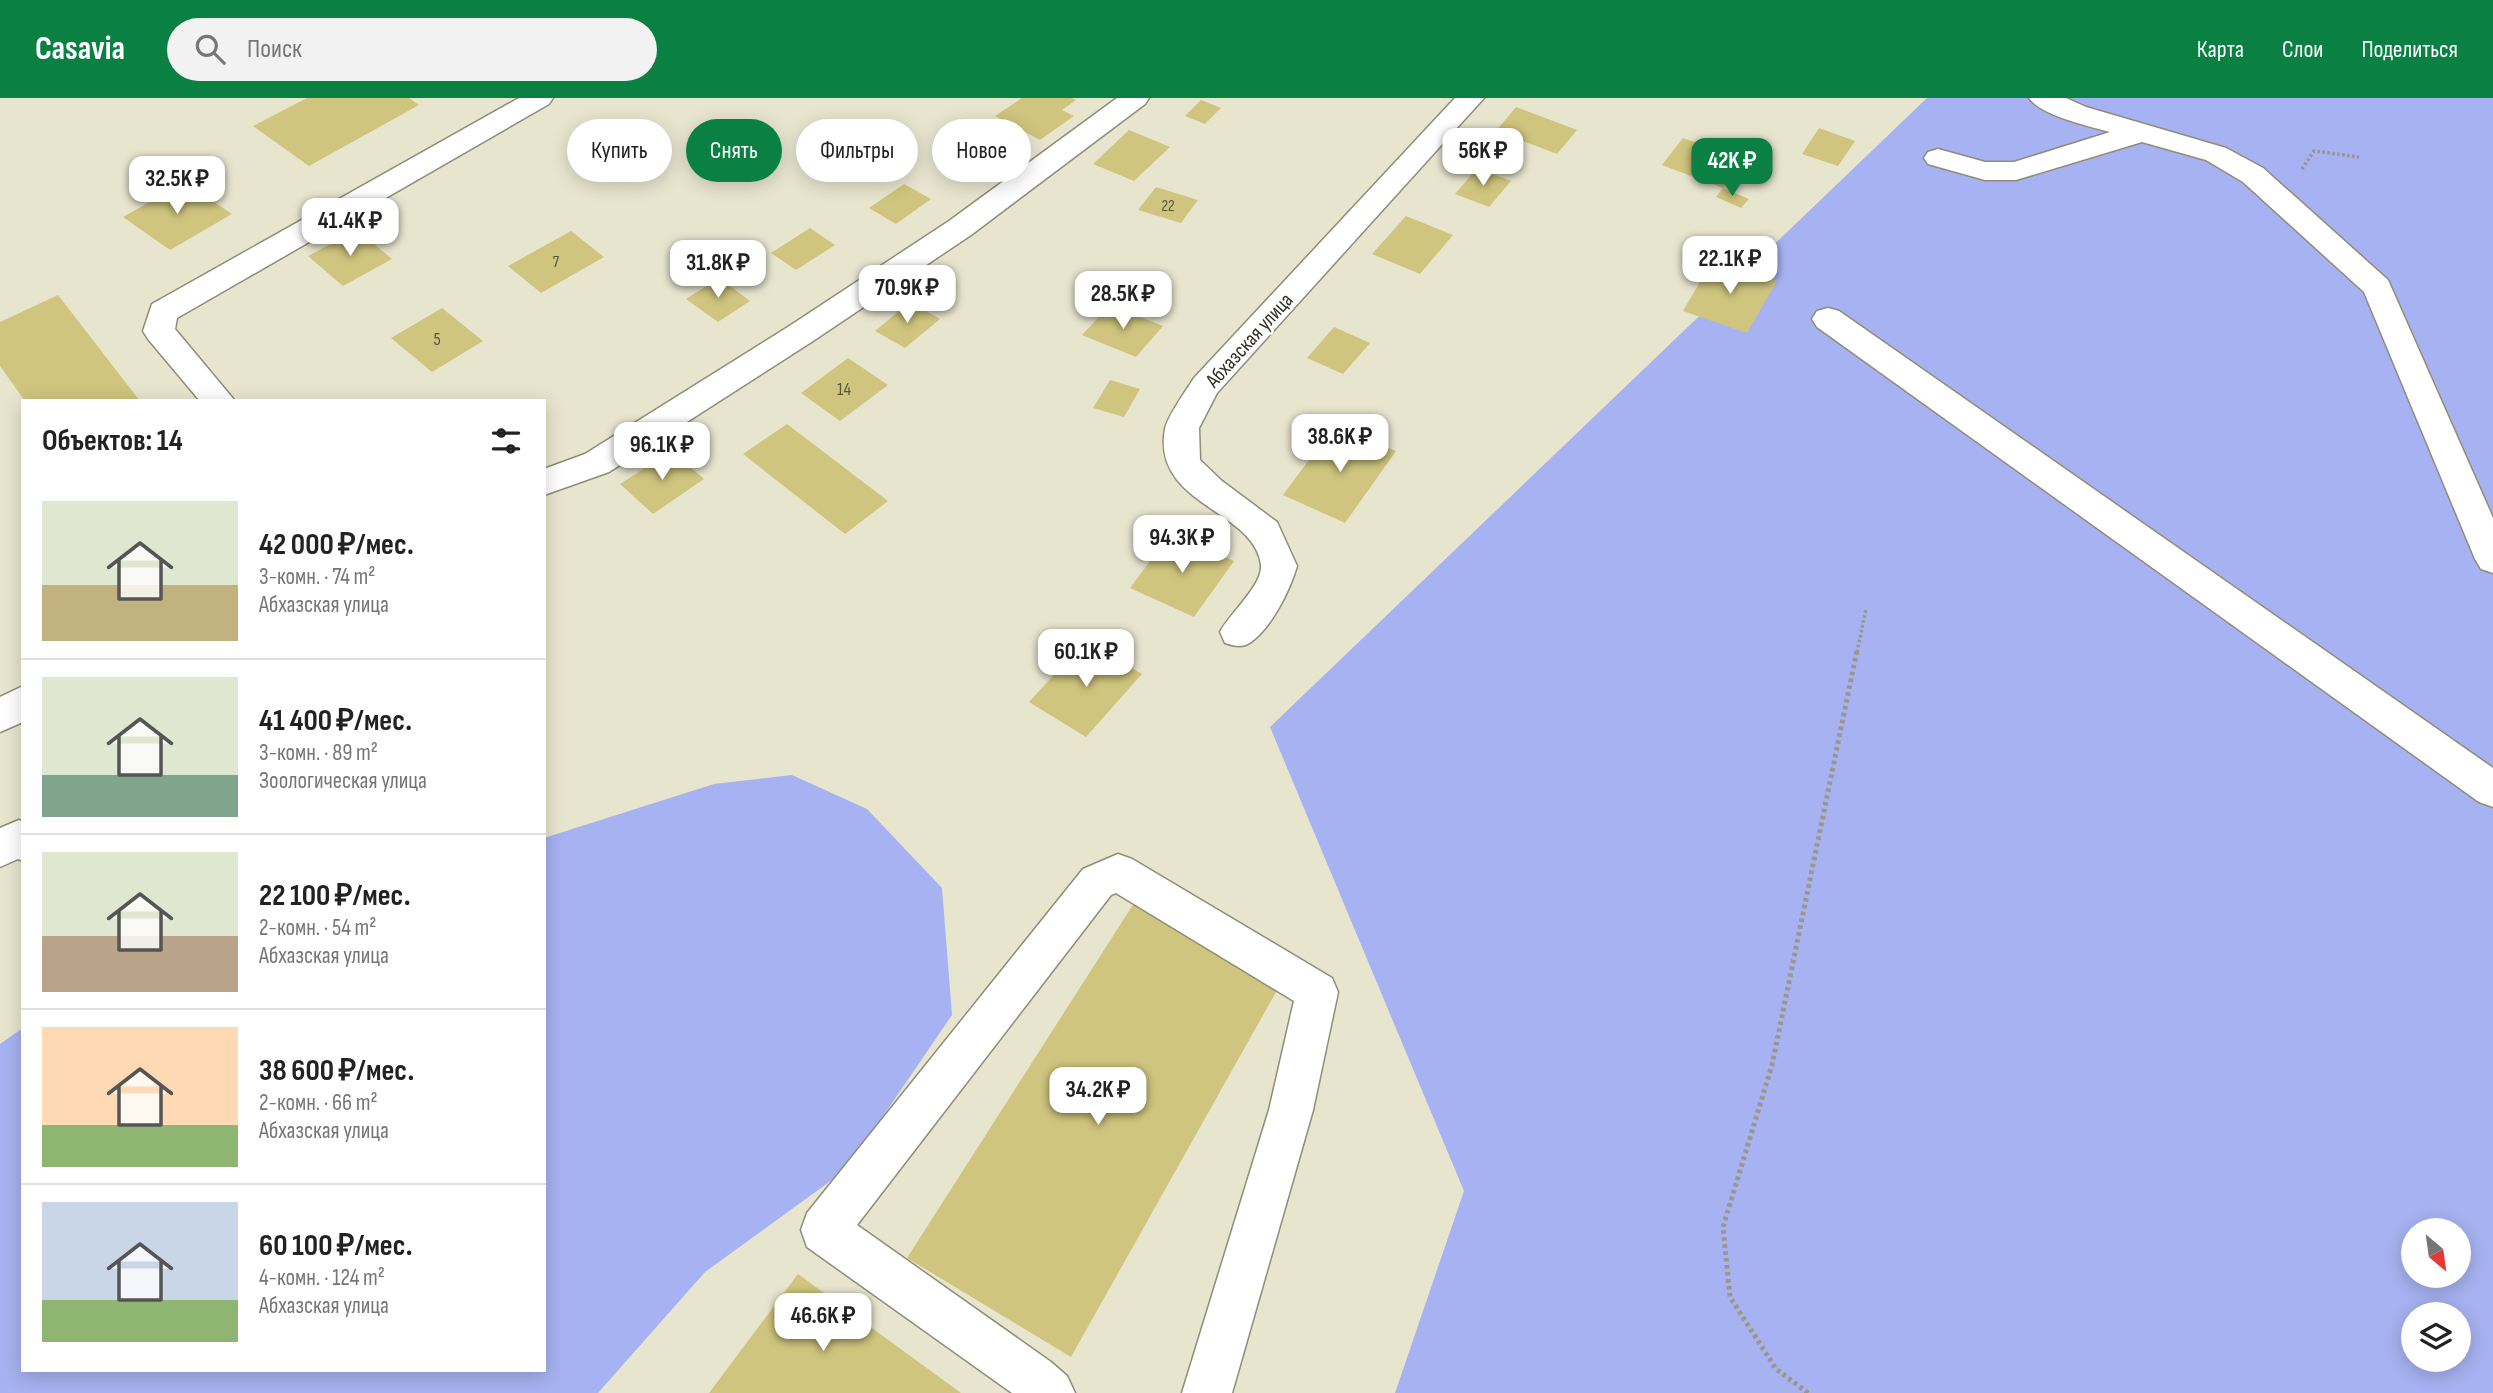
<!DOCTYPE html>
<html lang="ru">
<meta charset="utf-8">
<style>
:root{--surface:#fff;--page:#f2f2f2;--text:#222;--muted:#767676;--line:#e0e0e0;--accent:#0b8043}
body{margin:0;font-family:"Sofia Sans Condensed",sans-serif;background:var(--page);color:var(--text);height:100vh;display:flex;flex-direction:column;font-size:26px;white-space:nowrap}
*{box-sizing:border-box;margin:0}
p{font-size:23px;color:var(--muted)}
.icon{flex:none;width:38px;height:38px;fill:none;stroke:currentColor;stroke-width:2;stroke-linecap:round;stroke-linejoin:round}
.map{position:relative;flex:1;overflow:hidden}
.details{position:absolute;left:21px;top:301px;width:525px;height:973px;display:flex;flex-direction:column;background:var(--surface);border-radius:0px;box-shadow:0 4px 18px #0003}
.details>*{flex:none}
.guide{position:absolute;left:567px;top:21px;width:665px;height:63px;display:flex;gap:14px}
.needle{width:46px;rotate:151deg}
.buttons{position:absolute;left:2401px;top:1120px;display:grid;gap:14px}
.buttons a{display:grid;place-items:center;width:70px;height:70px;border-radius:50%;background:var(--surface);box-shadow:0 4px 18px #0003;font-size:35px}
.price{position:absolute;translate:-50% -60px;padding:0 16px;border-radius:14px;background:#fff;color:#222;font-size:23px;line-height:46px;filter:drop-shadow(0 2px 4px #0008)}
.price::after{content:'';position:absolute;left:50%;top:42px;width:21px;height:16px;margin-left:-10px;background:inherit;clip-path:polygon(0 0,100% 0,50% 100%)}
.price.on{background:var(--accent);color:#fff}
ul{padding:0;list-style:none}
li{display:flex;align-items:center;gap:21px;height:175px;padding:0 21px}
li+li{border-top:2px solid var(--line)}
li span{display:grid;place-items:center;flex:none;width:196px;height:140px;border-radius:0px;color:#555}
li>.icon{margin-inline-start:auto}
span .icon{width:84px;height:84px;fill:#fffc;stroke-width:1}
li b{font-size:30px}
h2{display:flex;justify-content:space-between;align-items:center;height:84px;padding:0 21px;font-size:30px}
.pill{padding:0 24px;border-radius:32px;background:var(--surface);box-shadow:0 4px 18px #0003;font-size:24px;line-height:63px}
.pill.on{background:var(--accent);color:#fff}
header{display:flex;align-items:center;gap:42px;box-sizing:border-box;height:98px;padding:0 35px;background:var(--accent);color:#fff}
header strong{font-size:33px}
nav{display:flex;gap:38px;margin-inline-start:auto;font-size:24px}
.search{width:490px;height:63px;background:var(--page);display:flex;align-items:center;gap:18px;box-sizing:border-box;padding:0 24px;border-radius:38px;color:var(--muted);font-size:26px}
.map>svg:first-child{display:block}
.forest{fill:#a6b2f1;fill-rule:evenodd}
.building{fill:#cfc57e}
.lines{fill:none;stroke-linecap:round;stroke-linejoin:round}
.minor-casing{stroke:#8f8d78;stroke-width:3}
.path-far1{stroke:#999787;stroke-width:3.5;stroke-dasharray:2.5 2.5;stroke-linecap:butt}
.path{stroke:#999787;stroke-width:5;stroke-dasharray:3.5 3.5;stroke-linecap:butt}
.minor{fill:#fff;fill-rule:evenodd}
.labels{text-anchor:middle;stroke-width:5;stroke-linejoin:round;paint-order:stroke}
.far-number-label{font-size:16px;fill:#59563e}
.number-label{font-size:18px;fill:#59563e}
.street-label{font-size:21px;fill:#323128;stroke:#fff}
</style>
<header>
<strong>Casavia</strong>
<div class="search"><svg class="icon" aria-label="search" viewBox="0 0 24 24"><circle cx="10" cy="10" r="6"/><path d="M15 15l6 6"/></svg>Поиск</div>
<nav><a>Карта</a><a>Слои</a><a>Поделиться</a></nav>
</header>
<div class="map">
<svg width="2493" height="1295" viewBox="0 0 2493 1295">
<rect width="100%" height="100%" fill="#e8e5cf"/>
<!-- forest -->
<path class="forest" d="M1927,0H2493V1295H1395L1464,1093L1270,629ZM2413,1132H2459V1178H2413ZM2413,1216H2459V1262H2413Z
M792,677L867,711L942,790L952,917L847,1071L705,1174L598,1295H0V946L23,930V1272H544V740L714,686Z"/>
<!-- building -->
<path class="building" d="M307,0H409L419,7L309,68L253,28Z
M1022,0H1072L1076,2L1062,12L1074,18L1040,42L995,18Z
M1201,2L1221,10L1205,26L1185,18Z
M1516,9L1577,32L1557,56L1496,33Z
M1819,30L1855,43L1838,68L1802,56Z
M1129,32L1170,49L1134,83L1093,66Z
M965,36L1006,58L974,81L933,58Z
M1683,40L1744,62L1723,90L1662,67Z
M1477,70L1511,83L1489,109L1455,96Z
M185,84L232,116L170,152L123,119Z
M904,86L931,101L896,126L869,110Z
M1156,89L1198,102L1181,125L1138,112Z
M1723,90L1749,101L1741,110L1716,99Z
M1406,118L1453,137L1420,176L1372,156Z
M810,130L835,147L796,172L771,155Z
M357,132L392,161L343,188L308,158Z
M571,133L604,159L541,195L508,168Z
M1714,160L1777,183L1747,235L1683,213Z
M719,180L750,203L718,224L686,201Z
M58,197L140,303H25L0,268V224Z
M910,204L940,221L905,250L875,233Z
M1110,207L1163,228L1136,259L1082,237Z
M442,210L483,243L432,274L391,240Z
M1334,229L1370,245L1343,276L1307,260Z
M848,260L888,287L840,323L801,295Z
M1110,282L1140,291L1124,319L1093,310Z
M787,326L888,403L845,436L743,356Z
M1335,327L1396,353L1345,425L1283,397Z
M671,353L704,381L653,416L620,386Z
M1170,436L1234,463L1194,519L1130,490Z
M1085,543L1142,576L1086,639L1029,604Z
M1136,802L1285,878L1071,1259L907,1160Z
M798,1176L961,1295H709Z"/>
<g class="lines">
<defs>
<path id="minor" d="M519,0H553L549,6L177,220L175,231L235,303H200L148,241L143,233L152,206Z
M1117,0H1149L1145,6L971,137L813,243L609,374L544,397V371L585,356L791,227L949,123Z
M1455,0H1484L1217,295L1199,330L1200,362L1222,383L1277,424L1297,468C1290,492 1272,529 1251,544C1243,550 1234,548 1225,545L1220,534C1229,516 1263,487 1261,467C1255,412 1151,407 1165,331C1168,317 1186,293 1194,280Z
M2029,0H2066L2086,9L2226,50L2263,70L2388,182L2493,420V475L2481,471L2475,461L2364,194L2243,84L2206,62L2142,44L2016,82H1985L1928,66L1924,60L1928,54L1938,51L1985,64H2014L2110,34C2089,28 2042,18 2029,0Z
M1828,210L1839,213L2493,670V709L2479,704L1817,229L1812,221L1817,213Z
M23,588V624L0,634V599Z
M19,722L23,724V763L18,761L0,769V730Z
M1118,756L1132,761L1332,880L1338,894L1313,1012L1232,1295H1182L1269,1012L1294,903L1116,795L1111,797L857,1127L1051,1264L1067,1278L1075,1295H1012L807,1149L801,1132L807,1115L1083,771Z"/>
</defs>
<!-- minor casing -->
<use href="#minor" class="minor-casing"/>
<!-- path-far1 -->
<path class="path-far1" d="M2302,71L2314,53L2359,59
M1857,554L1866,511"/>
<!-- path -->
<path class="path" d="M1808,1295L1776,1271L1730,1199L1723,1129L1772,967L1857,552"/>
<!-- minor -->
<use href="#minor" class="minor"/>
</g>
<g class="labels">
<!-- far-number labels -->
<g class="far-number-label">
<text x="1168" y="113">22</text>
<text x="556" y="169">7</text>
</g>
<!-- number labels -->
<g class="number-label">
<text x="437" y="247">5</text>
<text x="844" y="297">14</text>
</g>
<!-- street labels -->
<g class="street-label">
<text transform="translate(1249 242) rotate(-48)" y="7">Абхазская улица</text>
</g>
</g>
</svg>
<div class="buttons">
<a><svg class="needle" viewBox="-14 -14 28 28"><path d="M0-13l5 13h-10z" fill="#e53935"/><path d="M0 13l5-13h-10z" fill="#767676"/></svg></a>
<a><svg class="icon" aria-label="layers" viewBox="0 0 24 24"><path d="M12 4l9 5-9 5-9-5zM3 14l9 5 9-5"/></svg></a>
</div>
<b class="price" style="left:1483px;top:90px">56K ₽</b>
<b class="price on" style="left:1732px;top:100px">42K ₽</b>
<b class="price" style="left:177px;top:118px">32.5K ₽</b>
<b class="price" style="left:350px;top:160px">41.4K ₽</b>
<b class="price" style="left:1730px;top:198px">22.1K ₽</b>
<b class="price" style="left:718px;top:202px">31.8K ₽</b>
<b class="price" style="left:907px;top:227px">70.9K ₽</b>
<b class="price" style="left:1123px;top:233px">28.5K ₽</b>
<b class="price" style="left:1340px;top:376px">38.6K ₽</b>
<b class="price" style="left:662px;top:384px">96.1K ₽</b>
<b class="price" style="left:1182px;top:477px">94.3K ₽</b>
<b class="price" style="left:1086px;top:591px">60.1K ₽</b>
<b class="price" style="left:1098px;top:1029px">34.2K ₽</b>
<b class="price" style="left:823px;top:1255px">46.6K ₽</b>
<div class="guide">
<a class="pill">Купить</a>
<a class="pill on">Снять</a>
<a class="pill">Фильтры</a>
<a class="pill">Новое</a>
</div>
<section class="details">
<h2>Объектов: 14<svg class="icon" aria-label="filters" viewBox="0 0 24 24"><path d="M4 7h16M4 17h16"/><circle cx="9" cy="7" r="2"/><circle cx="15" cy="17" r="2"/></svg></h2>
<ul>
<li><span style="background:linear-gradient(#dfe7d0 60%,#c2b280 0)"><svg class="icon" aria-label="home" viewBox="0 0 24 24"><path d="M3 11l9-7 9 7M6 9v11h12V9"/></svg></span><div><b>42 000 ₽/мес.</b><p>3-комн. · 74 m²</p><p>Абхазская улица</p></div></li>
<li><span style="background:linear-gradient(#dfe7d0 70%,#7fa58c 0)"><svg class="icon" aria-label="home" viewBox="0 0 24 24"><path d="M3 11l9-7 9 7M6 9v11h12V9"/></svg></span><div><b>41 400 ₽/мес.</b><p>3-комн. · 89 m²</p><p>Зоологическая улица</p></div></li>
<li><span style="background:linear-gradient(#dfe7d0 60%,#b9a48a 0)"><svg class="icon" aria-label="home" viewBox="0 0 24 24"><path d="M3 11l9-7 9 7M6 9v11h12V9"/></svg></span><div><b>22 100 ₽/мес.</b><p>2-комн. · 54 m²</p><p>Абхазская улица</p></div></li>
<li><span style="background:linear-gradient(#ffd9b3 70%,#8fb573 0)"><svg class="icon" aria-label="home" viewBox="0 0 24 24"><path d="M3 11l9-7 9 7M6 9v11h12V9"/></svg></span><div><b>38 600 ₽/мес.</b><p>2-комн. · 66 m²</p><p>Абхазская улица</p></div></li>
<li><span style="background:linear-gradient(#c9d6e8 70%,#8fb573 0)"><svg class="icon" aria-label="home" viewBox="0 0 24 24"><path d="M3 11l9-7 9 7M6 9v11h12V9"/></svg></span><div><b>60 100 ₽/мес.</b><p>4-комн. · 124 m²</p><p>Абхазская улица</p></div></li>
</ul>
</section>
</div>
